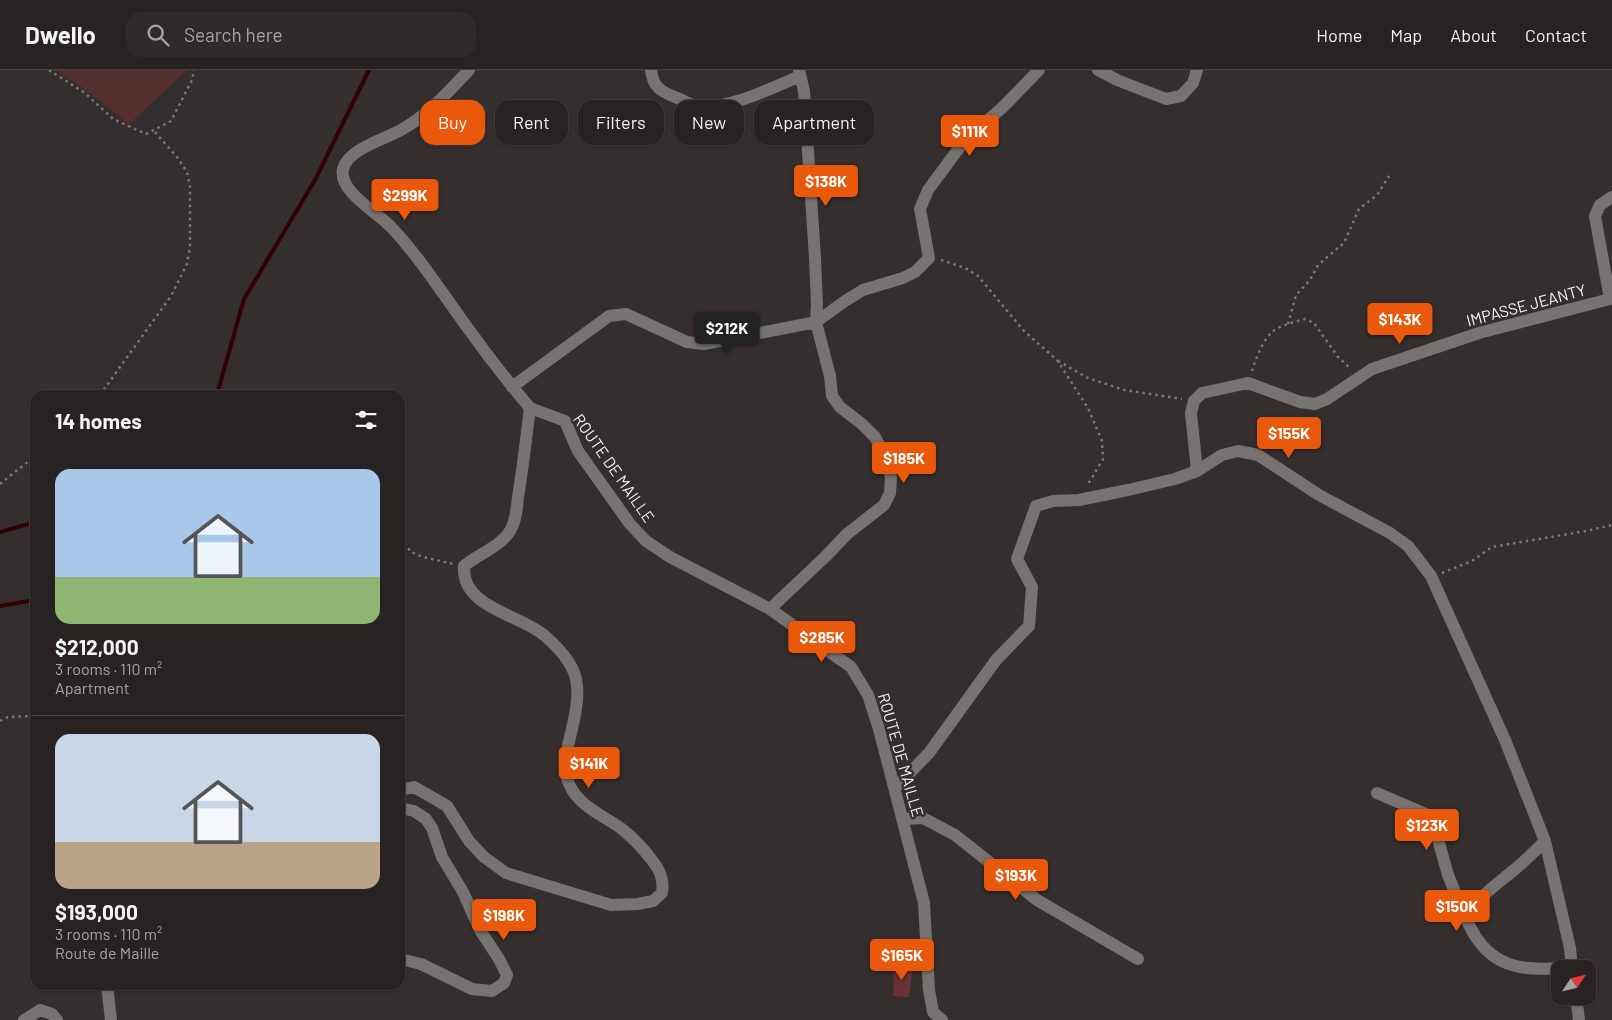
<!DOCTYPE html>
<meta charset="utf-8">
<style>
:root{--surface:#282222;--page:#302a2a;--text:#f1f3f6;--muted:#a5a4a5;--line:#443f40;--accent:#ea580c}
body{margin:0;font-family:Barlow,sans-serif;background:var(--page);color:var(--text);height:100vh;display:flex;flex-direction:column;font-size:19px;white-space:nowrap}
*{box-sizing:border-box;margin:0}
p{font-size:16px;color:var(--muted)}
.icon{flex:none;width:28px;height:28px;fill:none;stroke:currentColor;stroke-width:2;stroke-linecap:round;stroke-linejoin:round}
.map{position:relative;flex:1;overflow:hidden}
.side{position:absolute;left:30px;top:320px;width:375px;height:600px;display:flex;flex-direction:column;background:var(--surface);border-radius:15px;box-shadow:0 1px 4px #0004,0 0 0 1px var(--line)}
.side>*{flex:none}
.guide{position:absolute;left:420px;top:30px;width:475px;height:45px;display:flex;gap:10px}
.needle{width:32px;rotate:55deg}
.buttons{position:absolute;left:1551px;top:890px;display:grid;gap:10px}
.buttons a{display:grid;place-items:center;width:45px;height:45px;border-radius:10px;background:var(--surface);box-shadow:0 1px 4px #0004,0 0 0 1px var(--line);font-size:25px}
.price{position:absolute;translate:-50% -42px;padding:0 11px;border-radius:5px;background:var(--accent);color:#fff;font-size:16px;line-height:32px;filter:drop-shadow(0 1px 2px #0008)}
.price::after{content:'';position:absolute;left:50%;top:30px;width:15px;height:11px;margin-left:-8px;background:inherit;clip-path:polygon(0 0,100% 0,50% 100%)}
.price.on{background:#222;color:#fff}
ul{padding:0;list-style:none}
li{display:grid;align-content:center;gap:10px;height:265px;padding:0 25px}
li+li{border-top:1px solid var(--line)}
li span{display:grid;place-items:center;height:155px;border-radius:15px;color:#555}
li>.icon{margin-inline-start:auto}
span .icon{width:90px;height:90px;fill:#fffc;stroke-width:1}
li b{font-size:21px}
h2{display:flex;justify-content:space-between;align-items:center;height:60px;padding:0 25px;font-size:21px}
.chip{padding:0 18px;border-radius:15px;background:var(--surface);box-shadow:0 1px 4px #0004,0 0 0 1px var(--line);font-size:18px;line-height:45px}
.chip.on{background:var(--accent);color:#fff}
header{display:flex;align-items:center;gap:30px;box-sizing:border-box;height:70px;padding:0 25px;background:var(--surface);border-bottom:1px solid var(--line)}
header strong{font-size:24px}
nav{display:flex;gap:28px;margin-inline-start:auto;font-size:18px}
.search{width:350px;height:45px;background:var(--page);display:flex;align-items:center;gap:12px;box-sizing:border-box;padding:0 18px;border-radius:15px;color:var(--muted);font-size:19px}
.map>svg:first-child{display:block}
.green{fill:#542f30}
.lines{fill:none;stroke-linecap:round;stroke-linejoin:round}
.stream{stroke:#300006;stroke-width:4}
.building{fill:#693133}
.path{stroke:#7f7878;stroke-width:2.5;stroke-dasharray:2.5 4;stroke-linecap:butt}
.minor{stroke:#777373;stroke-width:12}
.labels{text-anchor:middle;stroke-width:5;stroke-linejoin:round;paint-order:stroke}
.street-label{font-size:16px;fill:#f8f3f3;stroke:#352e2e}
</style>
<header>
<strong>Dwello</strong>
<div class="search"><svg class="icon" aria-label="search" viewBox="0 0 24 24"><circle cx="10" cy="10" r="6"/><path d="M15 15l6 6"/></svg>Search here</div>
<nav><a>Home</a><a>Map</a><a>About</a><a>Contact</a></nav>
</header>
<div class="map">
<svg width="1612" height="950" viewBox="0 0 1612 950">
<rect width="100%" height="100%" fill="#352e2e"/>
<!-- green -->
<path class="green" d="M56,0H187L123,60L127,53L86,20Z"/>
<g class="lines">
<!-- stream -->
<path class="stream" d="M216,325L218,321L244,229L315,110L369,0
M0,462L35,452
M0,536L35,530"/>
</g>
<!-- building -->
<path class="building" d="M894,895L913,896L909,927L893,926Z"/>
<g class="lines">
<!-- path -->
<path class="path" d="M49,0L85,23L113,49L146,64L171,51L193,8V0
M941,190L965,198L978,206L1024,261L1057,290L1088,338L1102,371L1103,389L1087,416
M1288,254L1296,225L1310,210L1318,195L1344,173L1359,139L1377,125L1389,106
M1058,291L1088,308L1124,320L1182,329
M1252,301C1256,288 1262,272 1272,262C1280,255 1295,252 1305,249L1314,253L1338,287L1351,299
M100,325L171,226L187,194L190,177V117L187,102L177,87L154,61
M0,414L35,386
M400,468L411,482L423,487L453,494
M1442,503L1472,491L1492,477L1586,461L1612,455
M0,651L8,647L35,646"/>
<!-- minor -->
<path class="minor" d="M469,0C448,22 428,45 401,60C385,69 348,79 343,99C338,122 379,143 392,158C421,189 442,223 467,257C487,285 508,312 530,338
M651,0C653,17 660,21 675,27C682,30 689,34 696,36C724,42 774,17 800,6
M1098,0L1117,10L1166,29L1181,26L1193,13L1197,0
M512,317L609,246L626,244L687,272L704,274L816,252L845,231L863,220L903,208L915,202L929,188L920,139L928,120L965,70L1003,37L1039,0
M530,338L565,351L578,381L630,454L646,471L670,487L770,539L851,597L868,625L879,659L924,833L929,920L933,942L942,950
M1197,401L1191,343L1194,331L1202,323L1248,313L1300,332L1315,334L1327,329L1372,299L1479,263L1610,229L1595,146L1600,135L1612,127
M770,539L826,486L847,464L884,435L890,423L891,408L885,386L875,367L862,354L840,337L832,326L830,306L816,252L817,235L815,188L804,21L799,0
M895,718L929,683L996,590L1029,556L1032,517L1017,489L1036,436L1053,431L1079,430L1128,420L1175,409L1197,401L1222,385L1238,381L1258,385L1319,425L1390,463L1408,476L1431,506L1505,670L1545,771L1570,878L1572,899
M400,720L414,717L447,736L469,771L484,787L506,803L611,835L638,834L653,831L662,823C664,809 660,800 651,789C643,778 633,768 622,759C604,746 580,737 570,716C563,702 565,691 568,676C572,657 579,635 577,616C576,596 559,578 545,566C520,544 461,538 464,496C478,484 500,477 510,461C516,451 517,438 518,427C523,397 526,368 530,338
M1377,723L1428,745L1434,755L1448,805L1466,849
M400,738L414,741L426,749L432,758L442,787L463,822L480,860L499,889L507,905L504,913L492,921L472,919L421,894L400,889
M903,749L923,748L955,765L1037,830L1138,889
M1545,771C1535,781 1525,791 1514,800C1496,815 1476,828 1466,849C1470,856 1473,864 1478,870C1501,903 1536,900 1572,897
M107,915L111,950
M1576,926L1579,950
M24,950L40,940L52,944L57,950"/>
</g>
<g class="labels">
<!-- street labels -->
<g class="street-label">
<text transform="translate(1526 235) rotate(-15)" y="6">IMPASSE JEANTY</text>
<text transform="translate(614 398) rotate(55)" y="6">ROUTE DE MAILLE</text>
<text transform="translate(901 685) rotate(74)" y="6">ROUTE DE MAILLE</text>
</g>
</g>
</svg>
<div class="buttons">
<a><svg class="needle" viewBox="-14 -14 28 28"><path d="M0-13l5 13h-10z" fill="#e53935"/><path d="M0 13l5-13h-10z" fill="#a5a4a5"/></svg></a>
</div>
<b class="price" style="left:970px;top:87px">$111K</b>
<b class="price" style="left:826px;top:137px">$138K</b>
<b class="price" style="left:405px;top:151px">$299K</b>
<b class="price" style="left:1400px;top:275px">$143K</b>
<b class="price on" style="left:727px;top:284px">$212K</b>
<b class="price" style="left:1289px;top:389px">$155K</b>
<b class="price" style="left:904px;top:414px">$185K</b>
<b class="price" style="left:822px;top:593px">$285K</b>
<b class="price" style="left:589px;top:719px">$141K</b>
<b class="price" style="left:1427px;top:781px">$123K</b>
<b class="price" style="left:1016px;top:831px">$193K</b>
<b class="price" style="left:1457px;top:862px">$150K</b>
<b class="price" style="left:504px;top:871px">$198K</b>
<b class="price" style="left:902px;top:911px">$165K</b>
<div class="guide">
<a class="chip on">Buy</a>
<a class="chip">Rent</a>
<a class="chip">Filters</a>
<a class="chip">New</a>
<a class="chip">Apartment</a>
</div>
<section class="side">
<h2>14 homes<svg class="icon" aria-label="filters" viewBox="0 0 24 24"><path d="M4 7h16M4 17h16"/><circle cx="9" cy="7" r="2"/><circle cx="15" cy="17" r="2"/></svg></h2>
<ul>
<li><span style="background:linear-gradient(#a9c7e8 70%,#8fb573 0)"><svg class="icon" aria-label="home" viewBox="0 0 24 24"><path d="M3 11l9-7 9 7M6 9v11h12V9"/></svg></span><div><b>$212,000</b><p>3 rooms · 110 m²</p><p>Apartment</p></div></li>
<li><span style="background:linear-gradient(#c9d6e8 70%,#b9a48a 0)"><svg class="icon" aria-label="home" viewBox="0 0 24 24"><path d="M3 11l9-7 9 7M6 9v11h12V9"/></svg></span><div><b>$193,000</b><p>3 rooms · 110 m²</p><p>Route de Maille</p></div></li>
</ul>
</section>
</div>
